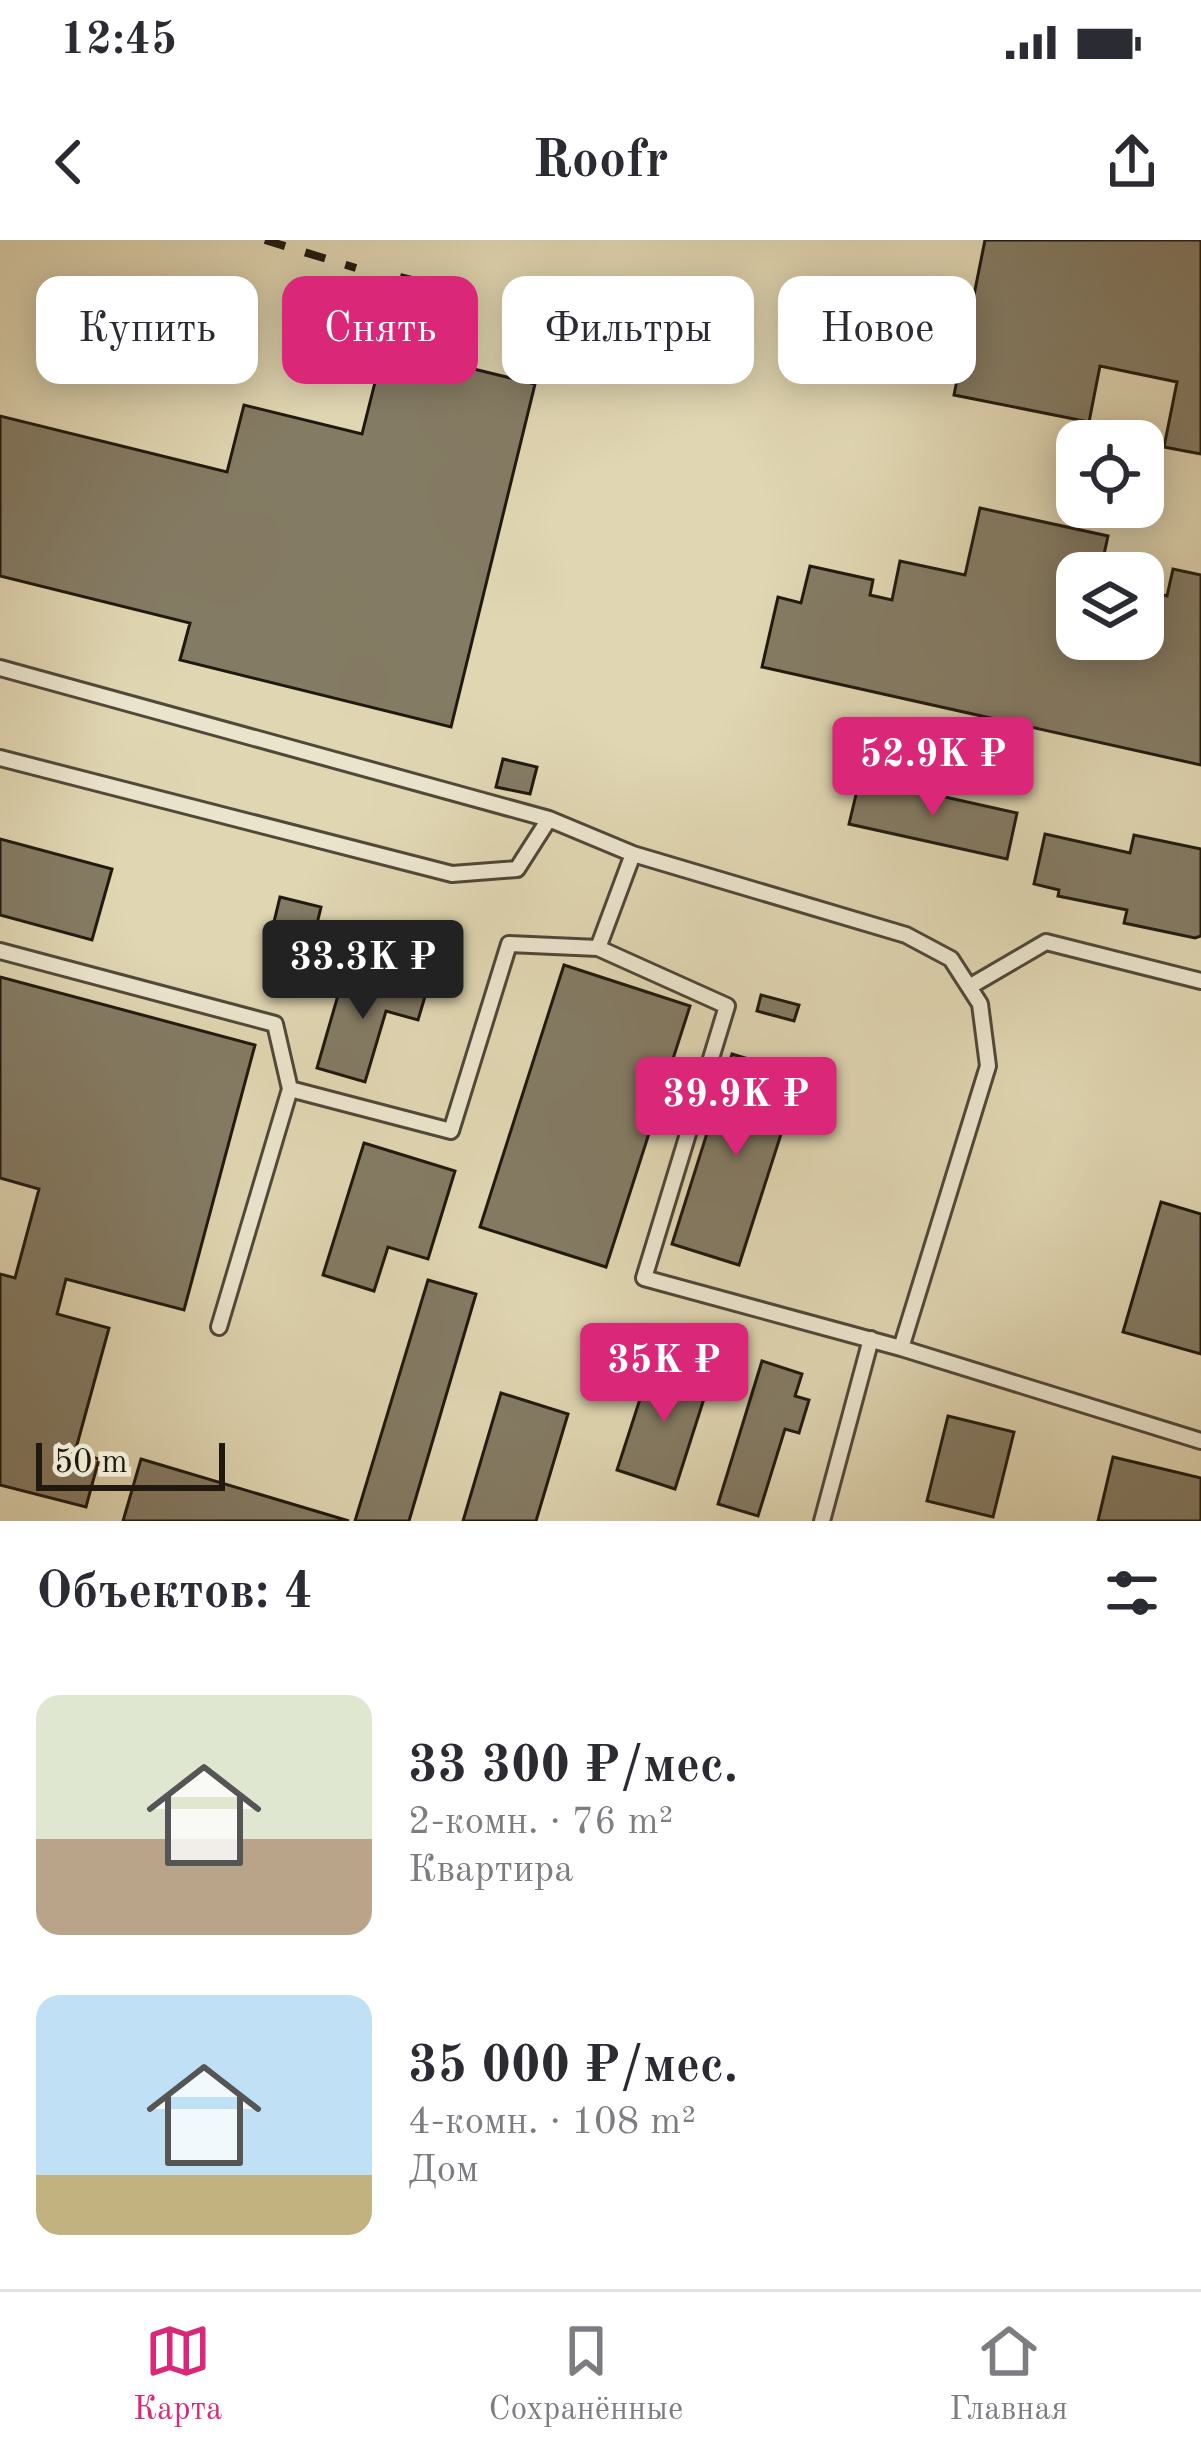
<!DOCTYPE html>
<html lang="ru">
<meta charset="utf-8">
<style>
:root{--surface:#fff;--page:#f2f2f3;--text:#2b2b33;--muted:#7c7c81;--line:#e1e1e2;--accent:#db2777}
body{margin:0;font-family:"Old Standard TT",serif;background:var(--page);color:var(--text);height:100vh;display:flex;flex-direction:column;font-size:45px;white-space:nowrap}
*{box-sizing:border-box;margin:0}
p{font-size:39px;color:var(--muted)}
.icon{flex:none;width:66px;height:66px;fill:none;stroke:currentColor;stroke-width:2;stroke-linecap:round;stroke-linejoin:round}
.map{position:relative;height:1281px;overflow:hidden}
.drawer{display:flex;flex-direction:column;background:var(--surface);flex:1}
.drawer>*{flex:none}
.top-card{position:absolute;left:36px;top:36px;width:1131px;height:108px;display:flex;gap:24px}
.tools{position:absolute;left:1056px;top:180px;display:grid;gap:24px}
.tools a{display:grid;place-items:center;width:108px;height:108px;border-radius:24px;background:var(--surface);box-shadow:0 6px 30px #0003;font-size:60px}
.scale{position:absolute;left:36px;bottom:30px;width:189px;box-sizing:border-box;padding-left:12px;border:6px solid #20190f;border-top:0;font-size:33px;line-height:42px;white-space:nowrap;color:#20190f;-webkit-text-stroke:9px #ebe4cd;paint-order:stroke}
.price{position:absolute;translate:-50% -102px;padding:0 27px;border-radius:12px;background:var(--accent);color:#fff;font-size:39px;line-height:78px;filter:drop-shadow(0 3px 6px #0008)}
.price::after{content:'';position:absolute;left:50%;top:72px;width:36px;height:27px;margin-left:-18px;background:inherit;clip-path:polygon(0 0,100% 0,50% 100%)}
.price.on{background:#222;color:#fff}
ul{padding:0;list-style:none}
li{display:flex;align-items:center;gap:36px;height:300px;padding:0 36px}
li span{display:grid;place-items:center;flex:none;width:336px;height:240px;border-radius:24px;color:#555}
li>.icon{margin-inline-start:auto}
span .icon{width:144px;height:144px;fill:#fffc;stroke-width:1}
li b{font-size:51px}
h2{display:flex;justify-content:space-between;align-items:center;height:144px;padding:0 36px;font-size:51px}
.pill{padding:0 42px;border-radius:24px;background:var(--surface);box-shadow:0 6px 30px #0003;font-size:42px;line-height:108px}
.pill.on{background:var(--accent);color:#fff}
.status{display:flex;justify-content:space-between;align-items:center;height:84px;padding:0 60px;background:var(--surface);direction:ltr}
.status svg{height:33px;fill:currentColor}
header{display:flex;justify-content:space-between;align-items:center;height:156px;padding:0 36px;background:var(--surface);font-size:54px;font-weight:700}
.dock{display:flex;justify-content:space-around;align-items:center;height:168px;border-top:3px solid var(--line);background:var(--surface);font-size:33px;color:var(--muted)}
.dock a{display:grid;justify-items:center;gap:6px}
.dock .on{color:var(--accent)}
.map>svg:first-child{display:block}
.building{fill:#847b64;stroke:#20190f;stroke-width:3}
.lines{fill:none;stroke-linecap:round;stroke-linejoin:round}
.service-casing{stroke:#504838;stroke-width:20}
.service{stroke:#ebe4cd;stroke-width:14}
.rail{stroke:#20190f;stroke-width:8;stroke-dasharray:21 21;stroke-linecap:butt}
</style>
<div class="status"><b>12:45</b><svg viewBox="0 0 49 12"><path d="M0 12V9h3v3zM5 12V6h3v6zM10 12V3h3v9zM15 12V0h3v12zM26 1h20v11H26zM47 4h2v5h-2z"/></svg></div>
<header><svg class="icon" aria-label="back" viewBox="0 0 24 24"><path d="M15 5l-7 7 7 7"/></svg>Roofr<svg class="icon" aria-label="share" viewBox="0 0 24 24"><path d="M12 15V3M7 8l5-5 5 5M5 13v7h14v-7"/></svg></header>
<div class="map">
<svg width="1201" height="1281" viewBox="0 0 1201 1281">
<rect width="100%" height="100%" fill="#e0d6b2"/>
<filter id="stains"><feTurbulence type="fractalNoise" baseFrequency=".00167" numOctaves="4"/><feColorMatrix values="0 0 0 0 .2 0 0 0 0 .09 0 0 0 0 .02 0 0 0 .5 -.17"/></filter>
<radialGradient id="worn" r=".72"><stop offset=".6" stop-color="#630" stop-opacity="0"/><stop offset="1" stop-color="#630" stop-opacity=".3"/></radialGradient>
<!-- building -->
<path class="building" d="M985,0H1201V214L1164,207L1177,142L1100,126L1089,182L954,155Z
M402,35L467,51L449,123L535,144L451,487L180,420L190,383L0,336V176L227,232L244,165L362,194Z
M980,268L1108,296L1100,333H1077V399H1143V350L1167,356L1173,329L1201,335V525L762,427L778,357L801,363L810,326L873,340L870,355L892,360L900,321L965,335Z
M503,519L537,527L530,554L496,547Z
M860,538L1017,573L1007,619L849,584Z
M1045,594L1130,613L1134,595L1201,609V696L1195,698L1124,683L1127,670L1058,656L1059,650L1034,644Z
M0,599L112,629L92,700L0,675Z
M280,657L321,667L307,725L266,715Z
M564,725L690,766L606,1027L480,987Z
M345,731L426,753L418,780L386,771L365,842L317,828Z
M0,737L255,805L184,1070L66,1039L57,1074L109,1088L75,1212L99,1219L86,1267L0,1245V1034L15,1038L39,949L0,938Z
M761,755L799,765L794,781L757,771Z
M732,814L800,835L739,1025L672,1004Z
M364,903L455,931L428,1019L388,1007L374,1051L323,1035Z
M1161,962L1201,974V1114L1123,1092Z
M428,1040L476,1054L409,1281H355Z
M762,1121L802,1134L795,1156L809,1160L799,1193L785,1189L758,1276L718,1264Z
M652,1122L710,1140L675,1249L617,1230Z
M501,1153L568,1174L536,1281H463Z
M948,1176L1014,1192L993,1277L927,1261Z
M1113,1217L1201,1238V1281H1098Z
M141,1219L349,1281H123Z"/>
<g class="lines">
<defs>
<path id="service" d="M0,428L549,579
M0,518L452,634L517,629L549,579L633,614L906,695L951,719L980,764L988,826L901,1108
M598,708L633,614
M0,711L275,784L290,849L451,891L509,704L598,708L727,766L644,1038L901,1108L1201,1201
M969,747L1046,702L1201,741
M219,1087L290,849
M822,1281L871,1099"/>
</defs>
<!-- service casing -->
<use href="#service" class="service-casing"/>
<!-- service -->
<use href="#service" class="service"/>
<!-- rail -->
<path class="rail" d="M265,0L356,28"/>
</g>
<rect width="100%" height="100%" filter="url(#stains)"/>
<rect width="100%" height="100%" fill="url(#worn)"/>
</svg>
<div class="tools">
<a><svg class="icon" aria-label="locate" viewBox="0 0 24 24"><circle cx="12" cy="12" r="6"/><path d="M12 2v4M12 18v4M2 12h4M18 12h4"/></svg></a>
<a><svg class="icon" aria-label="layers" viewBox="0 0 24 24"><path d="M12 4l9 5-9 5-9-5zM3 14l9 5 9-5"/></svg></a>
</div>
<div class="scale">50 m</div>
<b class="price" style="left:933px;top:579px">52.9K ₽</b>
<b class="price on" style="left:363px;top:782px">33.3K ₽</b>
<b class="price" style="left:736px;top:919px">39.9K ₽</b>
<b class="price" style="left:664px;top:1185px">35K ₽</b>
<div class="top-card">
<a class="pill">Купить</a>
<a class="pill on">Снять</a>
<a class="pill">Фильтры</a>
<a class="pill">Новое</a>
</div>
</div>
<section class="drawer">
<h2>Объектов: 4<svg class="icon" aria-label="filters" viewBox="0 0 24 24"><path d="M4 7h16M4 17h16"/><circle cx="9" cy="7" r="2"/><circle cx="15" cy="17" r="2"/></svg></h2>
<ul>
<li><span style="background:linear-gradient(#dfe7d0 60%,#b9a48a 0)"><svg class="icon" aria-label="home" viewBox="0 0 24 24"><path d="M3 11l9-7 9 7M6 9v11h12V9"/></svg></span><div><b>33 300 ₽/мес.</b><p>2-комн. · 76 m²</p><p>Квартира</p></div></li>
<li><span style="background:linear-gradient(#bfe0f5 75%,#c2b280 0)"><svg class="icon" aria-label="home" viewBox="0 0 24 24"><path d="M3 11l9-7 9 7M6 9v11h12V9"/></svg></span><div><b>35 000 ₽/мес.</b><p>4-комн. · 108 m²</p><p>Дом</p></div></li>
</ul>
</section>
<nav class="dock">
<a class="on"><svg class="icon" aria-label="map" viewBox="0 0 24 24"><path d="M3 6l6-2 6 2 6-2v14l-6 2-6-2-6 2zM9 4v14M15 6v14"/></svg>Карта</a>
<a><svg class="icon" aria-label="saved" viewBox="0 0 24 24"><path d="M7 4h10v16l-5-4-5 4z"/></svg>Сохранённые</a>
<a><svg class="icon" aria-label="home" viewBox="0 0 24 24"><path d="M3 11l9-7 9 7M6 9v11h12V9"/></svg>Главная</a>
</nav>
